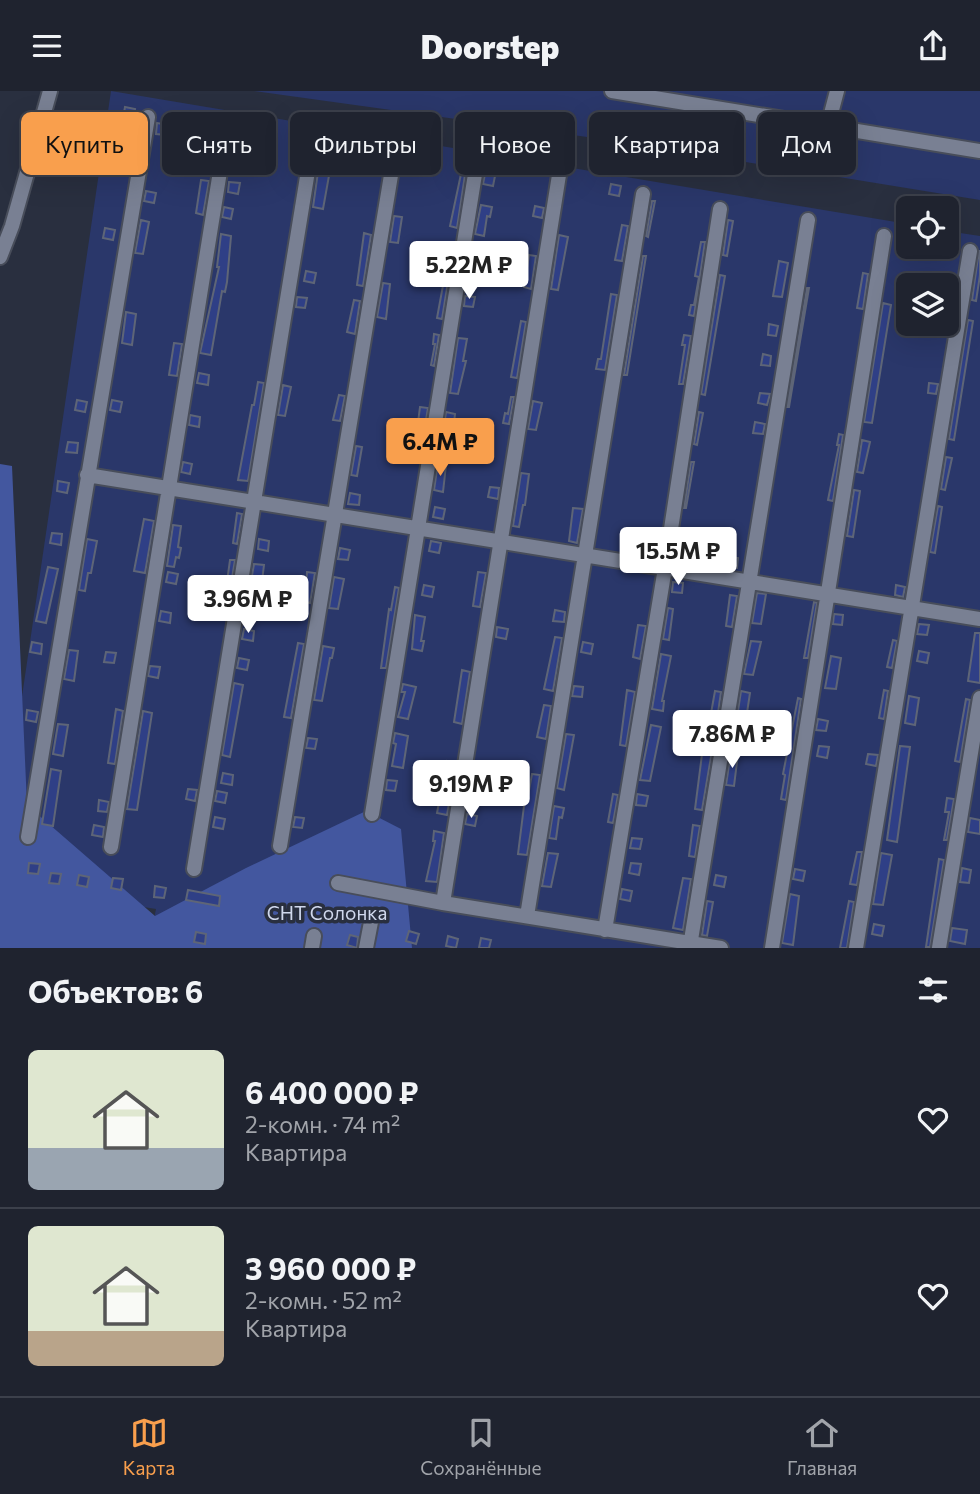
<!DOCTYPE html>
<html lang="ru">
<meta charset="utf-8">
<style>
:root{--surface:#1f232f;--page:#2c2f3b;--text:#f1f3f6;--muted:#a1a4aa;--line:#3c404b;--accent:#f99f4d}
body{margin:0;font-family:Commissioner,sans-serif;background:var(--page);color:var(--text);height:100vh;display:flex;flex-direction:column;font-size:26px;white-space:nowrap}
*{box-sizing:border-box;margin:0}
p{font-size:23px;color:var(--muted)}
.icon{flex:none;width:38px;height:38px;fill:none;stroke:currentColor;stroke-width:2;stroke-linecap:round;stroke-linejoin:round}
.map{position:relative;height:857px;overflow:hidden}
.sheet{display:flex;flex-direction:column;background:var(--surface);flex:1}
.sheet>*{flex:none}
.guide{position:absolute;left:21px;top:21px;width:938px;height:63px;display:flex;gap:14px}
.controls{position:absolute;left:896px;top:105px;display:grid;gap:14px}
.controls a{display:grid;place-items:center;width:63px;height:63px;border-radius:10px;background:var(--surface);box-shadow:0 7px 28px #0002,0 0 0 2px var(--line);font-size:35px}
.price{position:absolute;translate:-50% -60px;padding:0 16px;border-radius:7px;background:#fff;color:#222;font-size:23px;line-height:46px;filter:drop-shadow(0 2px 4px #0008)}
.price::after{content:'';position:absolute;left:50%;top:42px;width:21px;height:16px;margin-left:-10px;background:inherit;clip-path:polygon(0 0,100% 0,50% 100%)}
.price.active{background:var(--accent);color:#111}
ul{padding:0;list-style:none}
li{display:flex;align-items:center;gap:21px;height:175px;padding:0 28px}
li+li{border-top:2px solid var(--line)}
li span{display:grid;place-items:center;flex:none;width:196px;height:140px;border-radius:10px;color:#555}
li>.icon{margin-inline-start:auto}
span .icon{width:84px;height:84px;fill:#fffc;stroke-width:1}
li b{font-size:30px}
h2{display:flex;justify-content:space-between;align-items:center;height:84px;padding:0 28px;font-size:30px}
.tag{padding:0 24px;border-radius:10px;background:var(--surface);box-shadow:0 7px 28px #0002,0 0 0 2px var(--line);font-size:24px;line-height:63px}
.tag.active{background:var(--accent);color:#111}
header{display:flex;justify-content:space-between;align-items:center;height:91px;padding:0 28px;background:var(--surface);font-size:32px;font-weight:800}
.tabs{display:flex;justify-content:space-around;align-items:center;height:98px;border-top:2px solid var(--line);background:var(--surface);font-size:19px;color:var(--muted)}
.tabs a{display:grid;justify-items:center;gap:4px}
.tabs .active{color:var(--accent)}
.map>svg:first-child{display:block}
.green{fill:#2a376a;fill-rule:evenodd}
.forest{fill:#43579f}
.building{fill:#2f3f86;stroke:#5e6577;stroke-width:2}
.lines{fill:none;stroke-linecap:round;stroke-linejoin:round}
.minor-casing{stroke:#484d5a;stroke-width:18}
.minor{stroke:#798093;stroke-width:14}
.labels{text-anchor:middle;stroke-width:7;stroke-linejoin:round;paint-order:stroke}
.park-label{font-size:19px;fill:#d0d8ed;stroke:#292f3f}
</style>
<header><svg class="icon" aria-label="menu" viewBox="0 0 24 24"><path d="M4 6h16M4 12h16M4 18h16"/></svg>Doorstep<svg class="icon" aria-label="share" viewBox="0 0 24 24"><path d="M12 15V3M7 8l5-5 5 5M5 13v7h14v-7"/></svg></header>
<div class="map">
<svg width="980" height="857" viewBox="0 0 980 857">
<rect width="100%" height="100%" fill="#292f3f"/>
<!-- green -->
<path class="green" d="M111,0L908,133V156H947V140L980,145V857H148L156,818L0,793V755ZM908,194H947V233H908Z
M254,0H980V109L623,51Z"/>
<!-- forest -->
<path class="forest" d="M0,373L12,375L27,714L155,825L246,777L366,720L401,738L412,857H0Z"/>
<!-- building -->
<path class="building" d="M125,16L135,18L133,28L123,27Z
M157,32L168,34L166,44L156,43Z
M238,43L248,45L246,55L236,53Z
M322,53L328,54L326,67L332,68L323,118L313,116Z
M118,65L128,66L127,76L116,75Z
M238,69L248,71L246,81L236,79Z
M461,83L465,84L457,137L450,135Z
M485,83L495,85L493,95L483,93Z
M201,89L209,90L203,124L196,122Z
M229,91L240,92L238,103L228,101Z
M611,93L621,95L619,105L609,103Z
M146,100L156,102L154,112L144,110Z
M652,110H655L648,146L646,145Z
M481,114L492,116L490,126L487,125L484,145L475,143Z
M535,115L544,117L542,127L533,125Z
M224,116L233,118L231,128L222,126Z
M394,125L402,126L398,152L390,151Z
M141,129L149,131L143,163L135,162Z
M728,129L733,130L727,165L723,164Z
M622,134L628,135L622,170L615,169Z
M105,137L115,139L113,149L103,147Z
M364,142L371,144L363,195L357,194Z
M221,143L231,145L227,191L225,201L222,200L211,264L200,262L219,176H217Z
M559,144L568,146L558,199L551,198Z
M701,151H705L694,225L689,224L691,214H694L699,186L695,185Z
M449,152L454,153L442,228L437,227L449,162H447Z
M474,158L484,159L480,191L470,189L471,184L469,183Z
M979,160H980V184L976,210L972,209Z
M529,164L536,165L531,198L524,196Z
M643,165H646L627,284H624Z
M779,170L788,172L782,206L773,205Z
M306,180L316,182L314,192L304,190Z
M863,182L868,183L863,218L857,217Z
M720,184L725,185L705,304L701,303Z
M383,192L390,193L386,228L377,226Z
M807,197H809L789,316H787Z
M611,203L617,204L605,279L596,278L598,268H601Z
M465,205L475,206L473,216L464,215Z
M297,206L307,207L305,217L296,216Z
M354,209L360,210L355,243L347,241Z
M883,212L891,214L872,332L864,331Z
M126,221L136,223L132,254L122,252Z
M968,229L973,230L954,349L949,348Z
M521,230L526,231L517,287L511,286Z
M769,233L778,235L776,245L768,244Z
M434,243L439,244L434,275L431,274L435,253H433Z
M684,244L691,245L683,293H679L685,254H682Z
M458,247L467,248L463,270H466L458,303L450,302Z
M174,252L182,253L177,285L169,284Z
M763,263L771,265L770,275L761,274Z
M199,282L209,284L208,294L197,292Z
M258,291L264,292L248,390L238,389L252,314H254Z
M929,292L938,293L936,303L928,302Z
M283,294L291,296L285,325L278,324Z
M760,302L770,303L767,314L758,312Z
M339,304L345,305L340,330L333,329Z
M511,306H514L509,333L503,332L505,322L508,323Z
M77,309L87,311L85,321L75,319Z
M112,309L122,311L120,321L110,319Z
M533,310L542,312L536,339L528,338Z
M420,316L428,317L419,371L413,370Z
M446,321L455,323L451,357L441,356Z
M699,321L703,322L697,354L694,353Z
M190,324L200,326L199,336L189,334Z
M755,331L765,333L763,343L753,342Z
M839,343L843,344L833,410L828,409L839,354H837Z
M862,349L870,351L863,382L857,381Z
M68,351L78,352L77,362L66,361Z
M356,355L362,356L357,385L351,384Z
M946,366L952,367L945,399L941,398Z
M183,371L192,373L190,383L181,381Z
M691,371H694L686,417H684Z
M438,372L446,374L443,401L434,399Z
M521,382L529,383L525,414H523L519,436L513,435Z
M58,390L69,392L67,402L57,400Z
M490,396L499,397L498,408L488,406Z
M854,399L860,400L853,446L847,445Z
M350,402L360,404L359,414L348,413Z
M938,415L942,416L935,462L930,461Z
M435,416L445,418L443,428L433,426Z
M573,417L583,418L577,452L569,450Z
M237,422L242,423L237,453L233,452Z
M144,428L154,430L145,482L134,480Z
M173,434L181,435L178,456L181,457L179,467L176,466L174,476L167,475Z
M52,442L62,443L61,454L50,452Z
M651,446L660,447L658,458L649,456Z
M87,448L97,450L91,482H88L85,500L79,499Z
M259,448L269,450L268,460L258,458Z
M431,450L441,452L439,462L429,460Z
M340,457L350,459L348,469L338,468Z
M730,466L738,467L737,477L728,476Z
M230,469H235L230,499L226,498Z
M254,473L264,474L260,506L249,502Z
M48,476L58,478L46,532L36,530Z
M168,481L178,483L176,493L166,491Z
M307,481L315,482L310,512L305,511Z
M478,481L486,482L480,516L473,515Z
M334,486L344,488L338,518L329,517Z
M673,491L683,492L682,502L672,501Z
M424,494L434,496L432,506L422,504Z
M896,494L905,496L903,506L895,504Z
M395,496L399,497L386,577H381L389,518L391,519Z
M757,502L766,503L761,533L752,532Z
M730,504L737,505L732,536L726,535Z
M814,511L817,512L808,567H804Z
M668,517L673,518L669,549L663,548Z
M555,519L565,521L564,531L553,530Z
M161,520L171,522L170,532L159,530Z
M834,523L843,524L842,534L833,533Z
M415,524L425,526L421,550H424L422,560L412,558Z
M919,533L929,534L927,544L917,543Z
M638,534L646,535L640,568L633,566Z
M497,536L508,538L506,548L496,546Z
M244,538L254,540L253,550L242,548Z
M975,542H980V592L968,590Z
M555,546L562,547L553,600L544,598Z
M893,549L897,550L892,577L887,576Z
M751,550L761,551L753,584L744,583Z
M32,551L42,553L41,563L30,561Z
M583,551L593,553L591,563L581,561Z
M298,552L304,553L291,627L284,626Z
M323,555L334,557L332,567H330L322,610L314,609Z
M69,559L78,560L74,590L64,588Z
M919,560L929,562L927,572L917,570Z
M106,561L116,562L114,572L104,571Z
M661,563L671,565L662,610H664L663,620L652,618Z
M831,565L841,567L836,598L825,597Z
M239,567L249,569L247,579L237,577Z
M150,575L160,576L158,587L148,585Z
M462,579L470,581L462,633L454,631Z
M234,592L243,594L230,666L222,664Z
M403,593L416,596L408,628L398,626L405,601H401Z
M574,595L583,596L582,606L572,605Z
M627,599L635,601L626,655L620,654Z
M884,599L888,600L884,628L879,627Z
M715,600L721,601L717,629L710,628Z
M741,600L750,602L745,635L736,633Z
M909,605L919,607L915,634L905,632Z
M798,607L801,608L786,709L781,708L785,684L783,683Z
M966,608L970,609L960,671L955,670Z
M544,614L551,615L546,648L537,646Z
M116,618L123,620L115,673L108,672Z
M27,619L38,621L36,631L26,629Z
M143,620L152,622L137,719L127,718Z
M818,628L828,630L826,640L816,639Z
M58,633L68,634L63,665L53,663Z
M651,634L661,636L650,690L640,689Z
M705,640L715,642L702,719L695,718Z
M395,642L408,645L403,677L392,675L396,653L393,652Z
M566,643L574,644L564,699L557,697Z
M308,647L317,648L315,658L306,657Z
M819,655L829,656L827,667L817,665Z
M900,655L910,656L897,751L887,749Z
M731,661L738,663L734,695L726,694Z
M868,663L878,664L876,675L866,673Z
M447,670L456,672L447,724L437,722Z
M51,678L61,680L53,735L42,733Z
M474,678L482,679L477,709L469,707Z
M223,682L233,684L232,694L221,692Z
M532,683L540,684L527,764L518,763L524,715L526,705H528Z
M387,689L397,690L395,700L386,699Z
M188,698L197,699L195,710L186,708Z
M217,700L227,702L225,712L215,710Z
M613,703L618,704L613,732L608,731Z
M637,703L648,705L646,715L636,714Z
M947,707L954,708L947,749H944L949,721H945Z
M99,709L109,711L107,721L98,720Z
M554,715L564,717L562,727L559,726L556,748L549,747Z
M467,723L477,725L475,735L465,733Z
M215,726L225,728L223,738L213,736Z
M295,726L304,727L302,737L293,736Z
M970,727L980,729V743L968,741Z
M94,734L104,736L103,746L92,744Z
M693,734L700,735L695,766L689,765Z
M434,740L444,742L437,791L426,790L435,750H433Z
M632,747L642,748L640,758L630,757Z
M857,761H862L857,794L850,793Z
M548,762L558,763L551,796L542,795Z
M881,762L892,764L883,814L873,813Z
M939,768L944,769L930,856H926Z
M29,772L40,773L38,783L28,782Z
M631,772L641,773L639,784L629,782Z
M962,777L971,779L969,792L960,791Z
M795,778L805,780L803,790L793,788Z
M51,782L61,783L59,793L49,792Z
M79,784L89,786L87,796L77,794Z
M716,784L726,786L724,796L714,794Z
M113,787L123,788L121,799L111,797Z
M683,787L691,788L683,839L673,837Z
M155,795L166,797L164,807L154,806Z
M622,798L632,800L630,810L620,808Z
M188,799L220,805L219,815L186,809Z
M790,803L799,805L793,854L782,852Z
M707,810L713,811L707,845L702,844Z
M849,810L854,811L847,857H840Z
M874,833L884,835L882,845L872,843Z
M952,837L967,839L965,853L950,850Z
M409,840L419,843L416,853L406,850Z
M196,841L206,843L205,853L194,851Z
M350,844L358,846L357,857L347,854Z
M448,845L458,848L456,857L446,855Z
M481,847L491,849L489,857H479Z"/>
<g class="lines">
<defs>
<path id="minor" d="M612,0L980,60
M828,34L837,0
M0,166L12,135L50,0
M87,384L980,528
M372,723L476,77
M28,746L148,26
M280,755L395,60
M111,756L227,37
M194,778L314,43
M338,792L443,812L721,857
M443,812L559,84
M527,825L643,103
M605,839L665,477L720,118
M691,849L808,129
M312,857L314,845
M366,857L371,831
M772,857L884,145
M856,857L970,160
M939,857L980,607"/>
</defs>
<!-- minor casing -->
<use href="#minor" class="minor-casing"/>
<!-- minor -->
<use href="#minor" class="minor"/>
</g>
<g class="labels">
<!-- park labels -->
<g class="park-label">
<text x="327" y="829">СНТ Солонка</text>
</g>
</g>
</svg>
<div class="controls">
<a><svg class="icon" aria-label="locate" viewBox="0 0 24 24"><circle cx="12" cy="12" r="6"/><path d="M12 2v4M12 18v4M2 12h4M18 12h4"/></svg></a>
<a><svg class="icon" aria-label="layers" viewBox="0 0 24 24"><path d="M12 4l9 5-9 5-9-5zM3 14l9 5 9-5"/></svg></a>
</div>
<b class="price" style="left:469px;top:210px">5.22M ₽</b>
<b class="price active" style="left:440px;top:387px">6.4M ₽</b>
<b class="price" style="left:678px;top:496px">15.5M ₽</b>
<b class="price" style="left:248px;top:544px">3.96M ₽</b>
<b class="price" style="left:732px;top:679px">7.86M ₽</b>
<b class="price" style="left:471px;top:729px">9.19M ₽</b>
<div class="guide">
<a class="tag active">Купить</a>
<a class="tag">Снять</a>
<a class="tag">Фильтры</a>
<a class="tag">Новое</a>
<a class="tag">Квартира</a>
<a class="tag">Дом</a>
</div>
</div>
<section class="sheet">
<h2>Объектов: 6<svg class="icon" aria-label="filters" viewBox="0 0 24 24"><path d="M4 7h16M4 17h16"/><circle cx="9" cy="7" r="2"/><circle cx="15" cy="17" r="2"/></svg></h2>
<ul>
<li><span style="background:linear-gradient(#dfe7d0 70%,#9aa5b1 0)"><svg class="icon" aria-label="home" viewBox="0 0 24 24"><path d="M3 11l9-7 9 7M6 9v11h12V9"/></svg></span><div><b>6 400 000 ₽</b><p>2-комн. · 74 m²</p><p>Квартира</p></div><svg class="icon" aria-label="heart" viewBox="0 0 24 24"><path d="M12 20l-8-8c-3-5 5-10 8-4 3-6 11-1 8 4z"/></svg></li>
<li><span style="background:linear-gradient(#dfe7d0 75%,#b9a48a 0)"><svg class="icon" aria-label="home" viewBox="0 0 24 24"><path d="M3 11l9-7 9 7M6 9v11h12V9"/></svg></span><div><b>3 960 000 ₽</b><p>2-комн. · 52 m²</p><p>Квартира</p></div><svg class="icon" aria-label="heart" viewBox="0 0 24 24"><path d="M12 20l-8-8c-3-5 5-10 8-4 3-6 11-1 8 4z"/></svg></li>
</ul>
</section>
<nav class="tabs">
<a class="active"><svg class="icon" aria-label="map" viewBox="0 0 24 24"><path d="M3 6l6-2 6 2 6-2v14l-6 2-6-2-6 2zM9 4v14M15 6v14"/></svg>Карта</a>
<a><svg class="icon" aria-label="saved" viewBox="0 0 24 24"><path d="M7 4h10v16l-5-4-5 4z"/></svg>Сохранённые</a>
<a><svg class="icon" aria-label="home" viewBox="0 0 24 24"><path d="M3 11l9-7 9 7M6 9v11h12V9"/></svg>Главная</a>
</nav>
